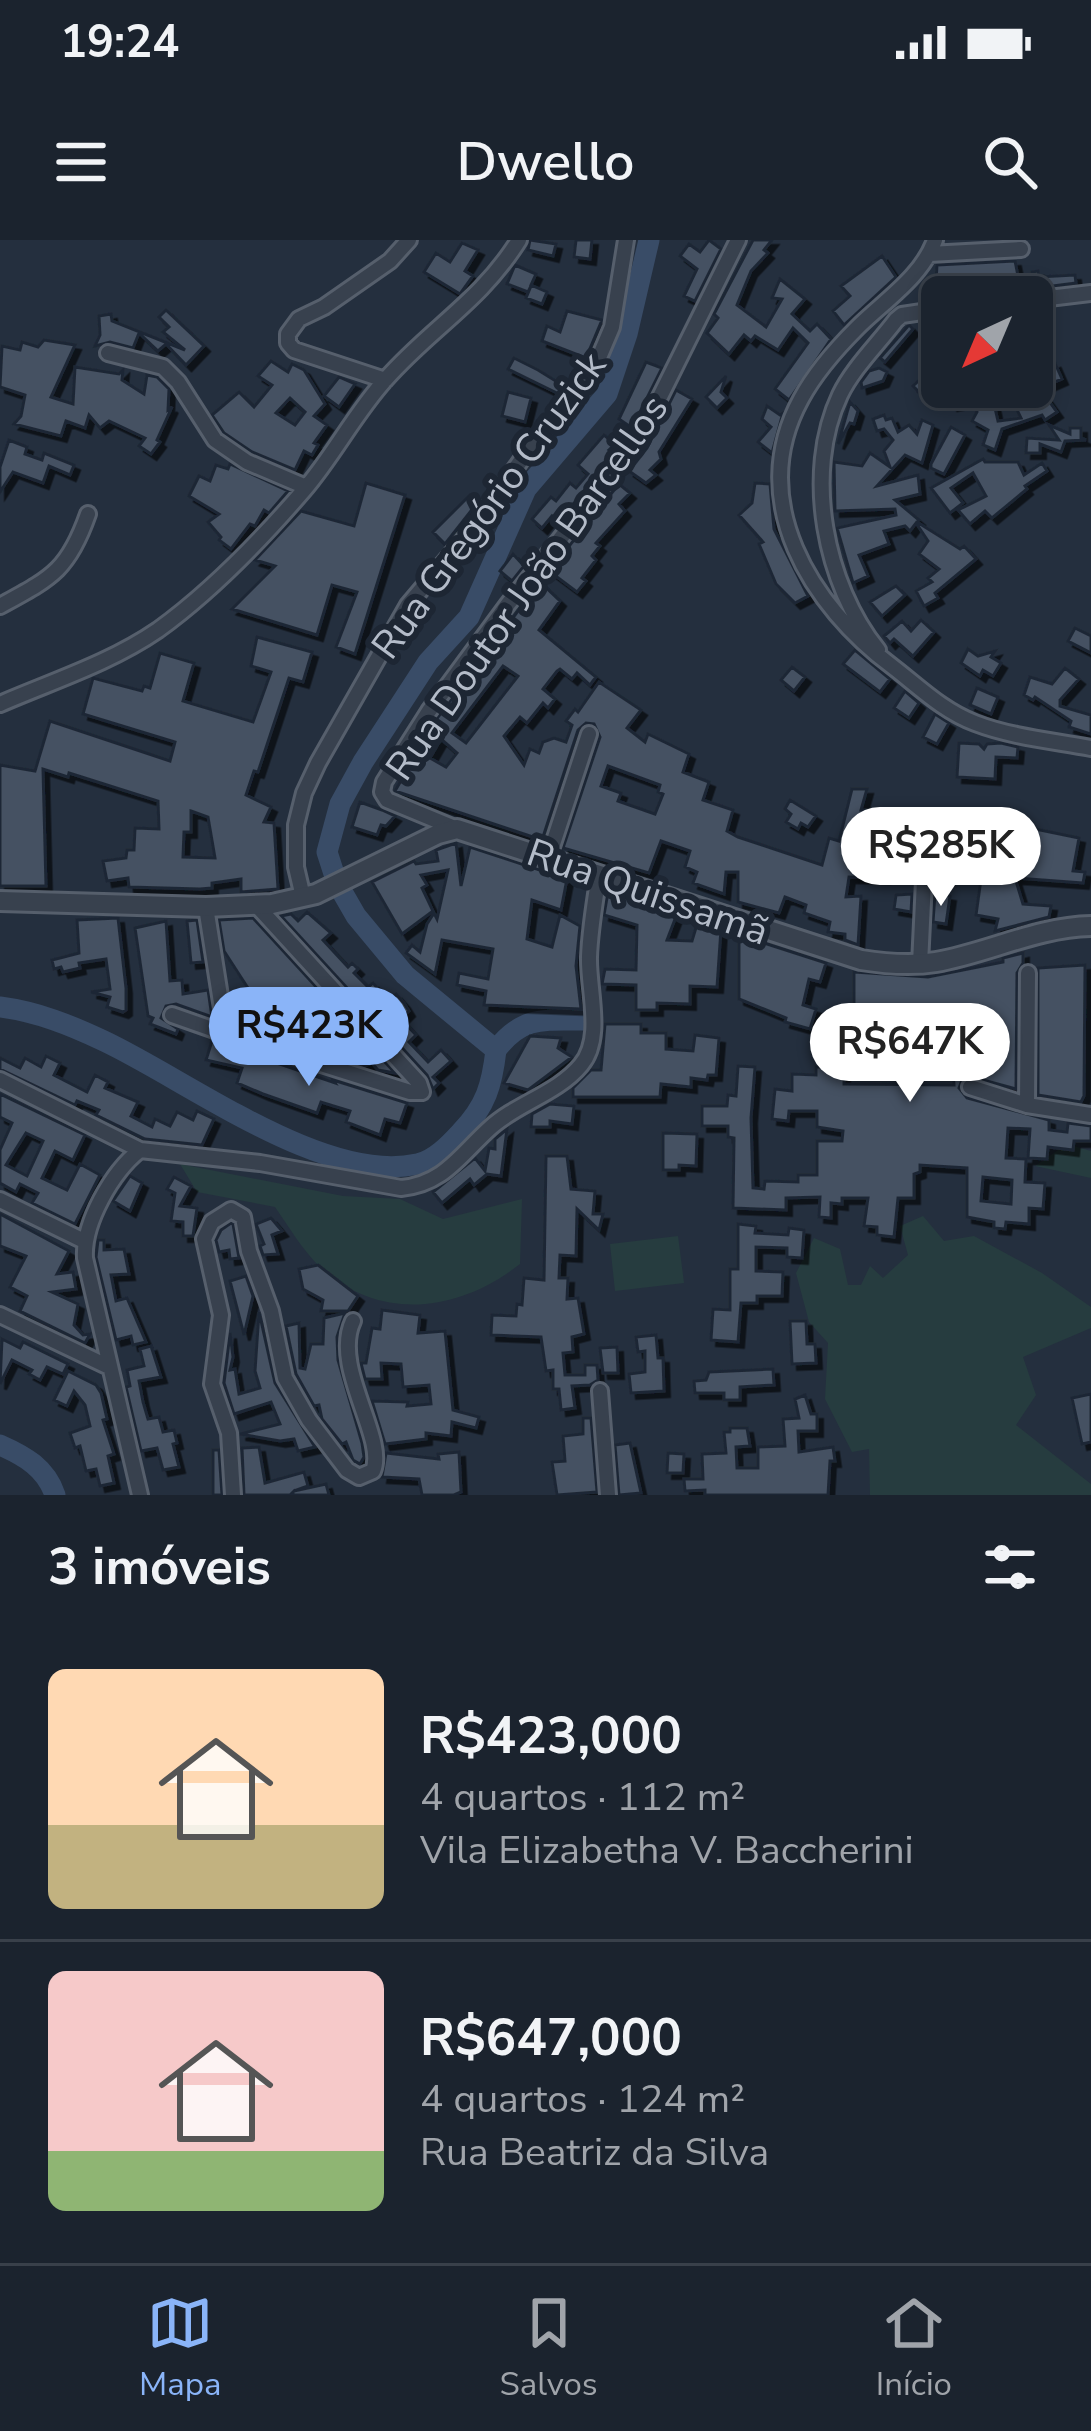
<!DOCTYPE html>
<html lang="pt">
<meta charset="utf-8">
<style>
:root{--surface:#1b232e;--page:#282f3a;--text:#f1f3f6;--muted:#a0a4aa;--line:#39404a;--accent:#8ab4f8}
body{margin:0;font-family:"Nunito Sans",sans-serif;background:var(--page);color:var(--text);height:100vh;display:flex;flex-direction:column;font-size:45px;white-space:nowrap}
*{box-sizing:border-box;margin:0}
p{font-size:39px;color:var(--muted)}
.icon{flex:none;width:66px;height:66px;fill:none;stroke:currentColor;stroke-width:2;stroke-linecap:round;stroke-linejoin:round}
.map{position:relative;height:1255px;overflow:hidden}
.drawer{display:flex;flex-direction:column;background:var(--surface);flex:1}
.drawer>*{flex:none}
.needle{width:78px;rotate:224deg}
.buttons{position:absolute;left:921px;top:36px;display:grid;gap:24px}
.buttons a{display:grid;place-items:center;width:132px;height:132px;border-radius:18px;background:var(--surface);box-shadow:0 6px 18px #0003,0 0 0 3px var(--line);font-size:60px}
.price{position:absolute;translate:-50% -102px;padding:0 27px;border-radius:42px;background:#fff;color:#222;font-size:39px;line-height:78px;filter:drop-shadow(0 3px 6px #0008)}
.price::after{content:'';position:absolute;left:50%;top:72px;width:36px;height:27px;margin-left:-18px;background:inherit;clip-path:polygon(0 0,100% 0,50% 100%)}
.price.selected{background:var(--accent);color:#111}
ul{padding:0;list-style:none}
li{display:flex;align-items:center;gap:36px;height:300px;padding:0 48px}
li+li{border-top:3px solid var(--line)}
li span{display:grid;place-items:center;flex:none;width:336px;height:240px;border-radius:18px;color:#555}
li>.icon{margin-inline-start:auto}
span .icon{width:144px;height:144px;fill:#fffc;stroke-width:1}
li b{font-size:51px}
h2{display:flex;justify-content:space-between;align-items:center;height:144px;padding:0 48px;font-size:51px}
.status{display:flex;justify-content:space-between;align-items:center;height:84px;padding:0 60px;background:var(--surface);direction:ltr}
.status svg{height:33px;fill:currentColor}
header{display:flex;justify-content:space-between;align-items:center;height:156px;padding:0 48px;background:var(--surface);font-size:54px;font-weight:600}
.dock{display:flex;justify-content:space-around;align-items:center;height:168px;border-top:3px solid var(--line);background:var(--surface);font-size:33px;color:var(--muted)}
.dock a{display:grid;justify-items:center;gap:6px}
.dock .selected{color:var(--accent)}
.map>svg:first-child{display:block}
.green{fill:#263c3f}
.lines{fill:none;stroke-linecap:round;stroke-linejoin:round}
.river{stroke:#394c67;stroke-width:21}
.building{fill:#455162;stroke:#1f2835;stroke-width:3;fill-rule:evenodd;filter:url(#shadow)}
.minor-casing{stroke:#565f6c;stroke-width:20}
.tertiary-casing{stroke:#565f6c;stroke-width:24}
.minor{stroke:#38414e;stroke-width:14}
.tertiary{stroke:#38414e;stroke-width:18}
.labels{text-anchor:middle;stroke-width:12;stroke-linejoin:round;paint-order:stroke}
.street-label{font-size:39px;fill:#b4bcc9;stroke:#1d2633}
</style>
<div class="status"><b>19:24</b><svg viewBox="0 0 49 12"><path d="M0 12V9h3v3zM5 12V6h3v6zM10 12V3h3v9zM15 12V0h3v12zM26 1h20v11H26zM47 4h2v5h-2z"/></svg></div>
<header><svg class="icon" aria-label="menu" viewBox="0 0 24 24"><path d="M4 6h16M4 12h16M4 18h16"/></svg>Dwello<svg class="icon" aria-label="search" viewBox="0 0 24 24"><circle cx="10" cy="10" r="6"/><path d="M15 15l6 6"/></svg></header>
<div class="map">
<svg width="1091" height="1255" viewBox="0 0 1091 1255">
<defs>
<filter id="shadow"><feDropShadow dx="5.5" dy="5.5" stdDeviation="0" flood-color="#0009"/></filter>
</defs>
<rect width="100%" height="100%" fill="#242f3e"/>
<!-- green -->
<path class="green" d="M1067,904L1091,911V938L1035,926Z
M180,924L343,956L400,959L443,979L522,959L520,1024C460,1071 382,1083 321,1028C303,1011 289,987 275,967L197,952Z
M923,976L944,1001L974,996L1042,1033L1091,1067V1088L1023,1117L1036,1155L1016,1185L1091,1244V1255H870L869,1209L852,1212L825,1159L828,1103L809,1082L796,1033L814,998L840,1009L848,1045H861L870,1026L883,1038L908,1015L900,986Z
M678,996L684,1043L615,1051L610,1004Z"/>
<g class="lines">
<!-- river -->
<path class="river" d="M0,767C38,772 70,785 104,801C187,840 325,945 417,924C434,921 450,904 461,892C486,866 492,845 496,810L405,735L356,676L337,643L327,612L340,564L363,522L428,422L469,377L526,249L607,154L627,94L649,0
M496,810C522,776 543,780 583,780
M0,1205C25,1216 46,1228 55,1255"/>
</g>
<!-- building -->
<path class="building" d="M530,0L556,4L553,16L528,10Z
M576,0H592L590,19L574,17Z
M709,0L721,9L695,61L684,56L697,29L680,16L689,4L700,12Z
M753,0H772L764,10L768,13L751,31L737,65L766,87L782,59L772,58L780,39L805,59L792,74L810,91L817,84L831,99L789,160L775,149L808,103L793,88L778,110L755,96L751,101L744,95L729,114L707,93L718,78L714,74Z
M462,3L478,10L465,31L473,36L460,54L424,32L436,13L450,22Z
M882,16L896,37L844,85L833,71L850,56L841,46Z
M1015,21L1019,41L1032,38V32L1038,31L1039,37L1075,35L1076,43L1030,49L1021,57H967L1012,38L936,41L937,25Z
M515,25L536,34L531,45L547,52L542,64L526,58L531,46L528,52L507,44Z
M166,70L204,106L186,125L166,104L158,111L139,93L133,108L110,102L95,106L100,95L99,76L111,74L112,81L185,110L163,92L169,87L159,77Z
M567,71L602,80L586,118L542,101L547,86L560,92Z
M909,85L913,89L885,122L880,118Z
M1044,98L1048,126L1055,123L1062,139L1048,145L1038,122L1033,123L1032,112V100Z
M44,100L75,105L51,157L73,164L75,127L119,134L123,130L122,140L144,154L147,135L157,137L169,149L168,170L172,167L157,200L160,202L151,214L139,206L145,198L109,181L100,188L89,175L85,188L66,181L61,196L14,184L21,176L25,155L0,147L2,106L20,110L22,102L38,107Z
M514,118L538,130L567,148L561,155L508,129Z
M271,121L288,132L292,124L304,130L325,164L314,176L327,185L314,203L318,205L312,215L304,211L295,230L252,212L224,193L212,175L239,152L254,167L272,145L258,136ZM290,158L305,172L295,185L276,173Z
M646,122L662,128L632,188L619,179Z
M933,127L939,137L919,152L913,146Z
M879,128L887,132L883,141L862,148L861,142L869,131Z
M726,136L721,152L727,158L717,168L706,157Z
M339,137L355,144L339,167L324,156Z
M946,147H1010L992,155L998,181L1021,178L1017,170L1031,164L1014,147H1039L1057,172L1045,180L1042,175L1002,189L995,210L983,205L988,190L972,181L977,172L972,161L952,165Z
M676,150L692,159L659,212L661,219L650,230L656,235L646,243L629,231L647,208Z
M508,152L531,158L525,182L502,176Z
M850,162L858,171L854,184L850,183L838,204Z
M767,166L780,175L783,173L772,213L758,202L771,187L762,179Z
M884,175L886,180L892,178L898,192L909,185L917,194L922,180L933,185L922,223L905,215L877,246L918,235L920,254L895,260L919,280L917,282L960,309L964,306L976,319L935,353L938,358L924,366L916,351L932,342L928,338L939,329L919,314L928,301L916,283L910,291L905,286L884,291L889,304L859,315L868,336L853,343L837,288L896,275L895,269L835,271L834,222L862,226L870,213L890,227L884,211L893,200L884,189L877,191L873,179Z
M1049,185L1070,194V188H1081V198L1086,200L1065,201L1061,212L1040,204V213H1026L1027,198L1059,200Z
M951,187L965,195L944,234L931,228V224Z
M604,195L615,204L609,210L614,214L559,282L552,276L542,288L532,279L551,257L556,261L570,243L576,248L588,234L578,225Z
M9,200L27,207L25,214L42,220L44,213L74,225L70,235L49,226L43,243L13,232L0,252V227Z
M983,219L985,222H1018L1024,235L1042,223L1047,231L1025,246L1027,249L992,278L985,271L970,284L958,270L986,256L973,233L951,248L963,263L950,273L931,248Z
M230,224L288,251L269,273L264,270L255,286L250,284L231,309L219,300L221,297L208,282L219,274L189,256L199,236L210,241L216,225L228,229Z
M366,243L405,255L355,414L336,407L357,352L332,345L317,395L232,369L275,326L255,320L301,271L354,286Z
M755,243L770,244L774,289L808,356L795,363L776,344L759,304L763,302L739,275L752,263Z
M619,244L630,253L619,264L625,271L596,303L600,306L592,316L596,320L582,338L586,341L577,352L549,331Z
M470,255L478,262L445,304L433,292Z
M513,314L524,326L512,341L500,331Z
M540,342L560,361L539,390L596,437L590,445L577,433L572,439L560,429L557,431L543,449L555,459L548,468L543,463L527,483L520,477L504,496L524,525L530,509L539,513L543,502L554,498L566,502L572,485L566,481L575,469L578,472L599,442L641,470L627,488L645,502L648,494L689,514L683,532L709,542L703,560L733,570L727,591L738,597L822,625L829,598L839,601L852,549H867L861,570H879L880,581L855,583L850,601L890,609L885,638L849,637L846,657L861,656L858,705L845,700V694L828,692L830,682L804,673L806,665L785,657L779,673L738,662V632H726L724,654L693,643L697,632L685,627L690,611L661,601L649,633L563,608L600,497L594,484L586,483L578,490L542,600L395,551L438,477ZM503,426L518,436L466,503L452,493ZM441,499L457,513L446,527L430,518ZM608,526L660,545L658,552L663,554L655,574L618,561L621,553L601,546Z
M896,346L905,355L882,376L870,362Z
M921,380L934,392L913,416L894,399L890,403L884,396L902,381L911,391Z
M1075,388L1091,396V413L1068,401Z
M257,397L312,412L303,442L289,438L258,532L254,531L246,555L271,567L264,582L274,583L278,649L241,652V639L212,643V648L200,649L129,647L128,638L107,641L103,621L126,618L127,610H134L135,588L159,589L158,561L69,533L68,537L43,529L46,646H0V525L35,531L50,481L170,521L175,502L83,474L93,438L142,451L144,446L150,448L160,413L194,423L183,461L253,482L271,432L251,426ZM191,571L208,577L215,618L183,617L184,592H191Z
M968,409L978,416L995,411L991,417L1001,423L993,436L983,430L980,436L961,423Z
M855,410L890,439L880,452L843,424Z
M792,427L805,437L794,451L781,440Z
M1065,428L1079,439L1060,460V466L1091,475V494L1069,487L1071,481L1035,457L1033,460L1024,455L1030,437L1052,444Z
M977,448L998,457L991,474L970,465Z
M905,451L919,463L909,478L894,468Z
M935,474L949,483L937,504L923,497Z
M959,503L979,504L984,509L987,504L1001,503L1018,507L1017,518L996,517L995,539L957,537Z
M790,560L816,576L808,587L801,583L798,589L786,582L791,574L785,569Z
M360,562L382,570L395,576L386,586L381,585L377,595L352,587Z
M1011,584L1079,598L1073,631L1085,632L1083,643L1015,638L1023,664L1051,666L1049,677L995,691L998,679L976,675L982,632L937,622L938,613L1019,627L1025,615L1020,608L1009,604Z
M456,603L461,646L470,607L567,639L561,670L532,660L527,699L552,707L560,675L580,686L576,726L581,769L484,765L486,751L457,745L459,733L488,739L493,709L442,700L435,734L406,713L412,705L420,712L427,684L434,673L437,679L448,630L421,635L427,645L422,648L433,671L402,694L372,642L414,621L416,624L438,621L436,610Z
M608,652L677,674L667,700L692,701L698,681L721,689L717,747L690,746V764L657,763V770H636V745L602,744L605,729L636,730L637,685L604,675Z
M912,654L911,672L894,669L896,655Z
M935,654L950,656L946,684L933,682Z
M307,672L331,693L323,700L348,727L352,723L358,729L354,733L368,747L373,743L388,760L396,754L404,763L409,771L401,779L416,795L409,802L428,822L441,810L451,821L433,837L439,843L433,849L427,835L281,676L291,674L298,681Z
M118,678L126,748V770L123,772L107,767L110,757L91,752L110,749L106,719L79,723L80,728L63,732L61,727L54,729L52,720L79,713L77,680Z
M253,678L395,833L378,830L372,823L365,826L352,812L344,817L341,811L332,815L318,811L307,791L302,806L236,785L232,758L236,757L243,783L254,781L277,788L299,777L287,759L264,773L224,711L219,680Z
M197,680L203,722L191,723L187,681Z
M166,681L170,741L182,740L183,754L208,750L212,777L176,764L166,766L161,778L178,789L176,794L150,784L153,778L148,776L135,688Z
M739,695L826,723L820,742L809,739L803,765L816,769L810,789L785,782L786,778L739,759Z
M1023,713V723L1017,733L1016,849L969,836L962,840L959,848L967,858L1049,880V890L1067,892L1068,883L1091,886V901H1074L1073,910L1048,907L1047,919L1028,918L1030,889L1008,888L1006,918L1026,919L1025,942L1045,943L1043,969L1029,968V984L1006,982L1005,989L994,988V982L967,977V928L920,925V932L914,934V958H898L894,997L877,995V987L864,986L868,958H842V964L831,963V978L819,977L820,957L786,958V970L733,968L734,898L728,897V886H702V866H727L728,855L736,856L738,826L755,827L751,878L753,948L764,949L765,941L798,942V935H817V901H842L843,891L817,887V871H789L788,881L772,879L775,849L792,851V834L816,835V827H844V844L954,845L952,817L924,819L923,800L854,801V732L928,737L1003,722V718ZM983,937L1012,940L1011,964L981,961Z
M1085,725L1084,856L1081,862L1038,855V728Z
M605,784H641V793H666V809L693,811L695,795L719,798L716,835H708L707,840L691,838V847L661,844L660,857H573V848L591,830H601Z
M530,796L561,798L558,808L572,817L528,850L504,843Z
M212,801L335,843L333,840L407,863L400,883L385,879L380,895L346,882L350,871L321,862L317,873L263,854L237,843L242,828L206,820Z
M46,816L60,823L54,835L87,852L95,835L108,842L105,848L138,862L131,876L152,887L155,879L170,886L177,872L193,880L197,871L214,879L202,905L145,899L96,875L99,870L77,861L75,865L0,829V818L20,828L25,818L41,827Z
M0,854L85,895L73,920L55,911L42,938L67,950L80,924L100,935L75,984L32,963L38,953L20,944L16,952L0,943V910L12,883L0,877ZM26,893L43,901L27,936L6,925Z
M550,864L574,866L572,884L550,881V887H531L532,874Z
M507,889L501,936L487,934L474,945L470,939L442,963L433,952L475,918L485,931L489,908L495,909V899Z
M663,893L697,894L696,926L679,925V930H663Z
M546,916H567L571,949L595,951L593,974H603L599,990L577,969L576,1016L560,1015L559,1038H568L567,1059L578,1058L584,1094L572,1097L573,1112L563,1113L565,1135H585V1125H597L598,1140L590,1145L572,1146L575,1168L561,1170L559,1149H553V1130L546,1131L541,1097L491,1095L492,1075L516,1076L517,1064L522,1065L524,1038L544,1040Z
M130,936L142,943L130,971L113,961Z
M174,937L191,946L180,966L197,968L193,996H183V982L171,981L175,953L167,949Z
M0,974L69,1011L57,1034L73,1032L76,1049L52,1052L78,1064L74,1085L83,1095L90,1094L85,1103L20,1071L27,1056L10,1047L26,1016L0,1006Z
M271,978L282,991L272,995L278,1014L263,1015L260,1006L264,1004L256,984Z
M231,983L233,984L239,1018L230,1019L229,1010L219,1012L216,1000L221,990Z
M738,984L756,986L755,993L788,995L789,988L804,990L802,1018L787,1017V1008L756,1007V1031L783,1032L782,1056H757V1063H741L738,1102L711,1100L713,1069L730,1070V1029H738Z
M98,1000H104V1010L124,1009L129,1034L111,1035L116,1061L127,1058L146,1102L133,1105L131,1096L116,1100L96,1017Z
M318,1025L358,1056L348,1071H321L323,1060L303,1049L299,1029Z
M246,1036L253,1056L244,1095L230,1041Z
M382,1070L420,1075L418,1093L445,1091L453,1170L479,1177L476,1188L452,1182L451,1196L426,1193V1199L385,1204L372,1161L408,1162L407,1166L431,1164L429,1145L403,1147L401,1124L381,1123L382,1139H365L361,1123H366L372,1088L380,1089Z
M259,1072L275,1143L315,1207L298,1211L294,1199L280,1201L240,1194L280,1184L271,1162L234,1174L224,1143L230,1093L233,1117L230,1130L235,1129L239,1154L260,1148L255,1131Z
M345,1073L337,1097L338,1120L362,1203L364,1217L360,1224L353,1220L346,1202L342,1204L322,1179L319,1165L314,1166L296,1134L286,1086L299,1083L300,1128L305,1129L311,1104H323L324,1078Z
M790,1081H806L807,1104H815L816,1123L792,1124Z
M656,1095L658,1118H663L664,1151L631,1153L629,1134L645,1132V1111L638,1112L636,1097Z
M2,1099L20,1108L23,1102L68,1124L63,1134L47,1127L40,1140L29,1134L32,1130L12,1120L0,1144Z
M151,1106L161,1137L139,1141L143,1162L148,1179L159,1177L163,1192L174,1190L177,1203L173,1204L179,1227L163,1230L157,1208L141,1211L126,1147L130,1146L127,1130L144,1126L140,1109Z
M617,1107L618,1133H603L600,1108Z
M773,1129L774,1145L740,1147V1160H724V1153H695L694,1141L706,1140L709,1132Z
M68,1131L96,1145L101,1153L107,1179L103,1180L114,1214L108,1216L114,1243L100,1246L96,1229L86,1231L80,1206L75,1208L70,1193L90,1186L85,1165L74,1151L67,1166L54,1160Z
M1091,1154V1202L1082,1204L1072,1158Z
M805,1155L811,1174H817V1191H798L799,1212L833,1207L835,1221H830L828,1255H705V1250L685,1251L684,1239H703L702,1214L726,1213L724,1192H730V1188H747L750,1206L736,1207L737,1228H758V1207L785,1206L783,1179L799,1178L795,1159Z
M583,1178H591L597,1252L557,1255L552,1222L565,1221L563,1196L583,1194Z
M630,1203L641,1253L619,1255L615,1205Z
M259,1207L265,1243L304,1232L308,1246L294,1251L326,1244L329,1255H293V1252L290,1255H244L242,1208Z
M213,1210H219L222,1255H213Z
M459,1212L461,1252L454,1255H422L419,1239L382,1237L386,1213L439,1219L438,1214Z
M668,1213L684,1214L683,1233H667Z"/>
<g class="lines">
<defs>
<path id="minor" d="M935,0C922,37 884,61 857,88C836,109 815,133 801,159C745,261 811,366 893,427C919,447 943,471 975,483C1011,497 1054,501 1091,508
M929,14L1021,9
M1032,60L1091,53
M108,113L163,127L178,142L215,200L247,222L306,247
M385,140L294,110L288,103V94L299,79L324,67L390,21L409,0
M0,366C51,338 68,331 88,274
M878,410C825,345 803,233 840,155C853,128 878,104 896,80L902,75L942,69
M0,464C53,441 110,423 158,390C212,351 261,300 304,250C334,215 355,173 386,139C431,88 481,61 519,0
M457,589L387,560L382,552L384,542L429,471L508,364L637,203L738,0
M885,591L1014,617
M549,616L589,494
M303,657L296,627V585L304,553L318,523L408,365L475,286L531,206L582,148L598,120L612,87L626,0
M257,666L419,843L422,852
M206,667L226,794L410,852H422
M920,724L926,599
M172,775L226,794
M0,840L140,910
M970,847L1027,865L1091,875
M1027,865L1028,733
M0,960L84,1001
M0,1075L109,1127
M600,1151L608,1255
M140,1255L85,1018C83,983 112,932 140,910L260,923L401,948C444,944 460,915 490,888C517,863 557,854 581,825C604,798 588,750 589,717C590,689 595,662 599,634
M233,1255L229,1193L212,1144L221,1075L204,999L212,982L231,970L243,977L249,1011L271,1071L285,1138L309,1180L347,1230L359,1237L373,1231C387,1198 331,1127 353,1081"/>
<path id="tertiary" d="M0,661L206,667L272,664L316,654L438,594L457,589L861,720C886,724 911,726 936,722C988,713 1037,687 1091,686"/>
</defs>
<!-- minor casing -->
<use href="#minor" class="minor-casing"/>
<!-- tertiary casing -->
<use href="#tertiary" class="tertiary-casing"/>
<!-- minor -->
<use href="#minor" class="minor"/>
<!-- tertiary -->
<use href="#tertiary" class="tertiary"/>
</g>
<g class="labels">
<!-- street labels -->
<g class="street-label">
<text transform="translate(488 265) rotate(-54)" y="14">Rua Gregório Cruzick</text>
<text transform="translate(526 347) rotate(-55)" y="14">Rua Doutor João Barcellos</text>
<text transform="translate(648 651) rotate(19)" y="14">Rua Quissamã</text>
</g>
</g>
</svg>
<div class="buttons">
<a><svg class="needle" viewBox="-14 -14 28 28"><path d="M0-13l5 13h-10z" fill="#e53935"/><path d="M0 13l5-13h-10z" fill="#a0a4aa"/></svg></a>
</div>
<b class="price" style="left:941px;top:669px">R$285K</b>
<b class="price selected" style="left:309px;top:849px">R$423K</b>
<b class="price" style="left:910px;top:865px">R$647K</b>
</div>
<section class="drawer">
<h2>3 imóveis<svg class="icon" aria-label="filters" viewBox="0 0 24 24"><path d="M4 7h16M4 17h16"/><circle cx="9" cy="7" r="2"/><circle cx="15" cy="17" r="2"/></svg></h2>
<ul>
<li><span style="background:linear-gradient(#ffd9b3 65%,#c2b280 0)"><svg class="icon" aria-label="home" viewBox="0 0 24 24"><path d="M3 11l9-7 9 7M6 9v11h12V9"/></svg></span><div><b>R$423,000</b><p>4 quartos · 112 m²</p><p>Vila Elizabetha V. Baccherini</p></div></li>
<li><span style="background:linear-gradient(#f6c9c9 75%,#8fb573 0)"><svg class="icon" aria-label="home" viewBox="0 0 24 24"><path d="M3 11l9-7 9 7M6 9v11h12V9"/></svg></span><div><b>R$647,000</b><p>4 quartos · 124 m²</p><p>Rua Beatriz da Silva</p></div></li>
</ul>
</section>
<nav class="dock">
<a class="selected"><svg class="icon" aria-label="map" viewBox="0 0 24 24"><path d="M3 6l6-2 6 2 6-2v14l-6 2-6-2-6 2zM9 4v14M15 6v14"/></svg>Mapa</a>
<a><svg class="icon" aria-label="saved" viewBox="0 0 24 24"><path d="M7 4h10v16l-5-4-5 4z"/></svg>Salvos</a>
<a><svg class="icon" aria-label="home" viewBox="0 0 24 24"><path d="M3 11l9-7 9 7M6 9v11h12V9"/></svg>Início</a>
</nav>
